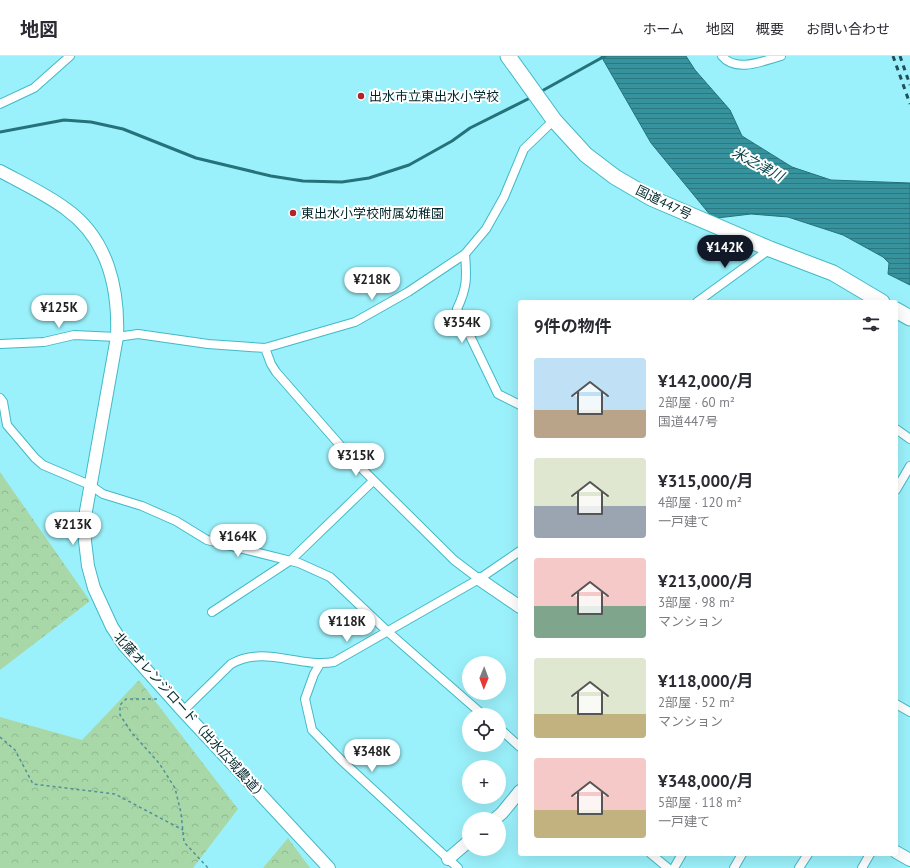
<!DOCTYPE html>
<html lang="ja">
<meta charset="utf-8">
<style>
:root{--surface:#fff;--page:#f2f2f3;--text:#2b2b33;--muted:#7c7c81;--line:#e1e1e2;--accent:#111827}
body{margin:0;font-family:"PT Sans","Noto Sans JP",sans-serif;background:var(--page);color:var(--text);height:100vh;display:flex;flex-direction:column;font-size:15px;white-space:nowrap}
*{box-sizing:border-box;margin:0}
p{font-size:13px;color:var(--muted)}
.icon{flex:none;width:22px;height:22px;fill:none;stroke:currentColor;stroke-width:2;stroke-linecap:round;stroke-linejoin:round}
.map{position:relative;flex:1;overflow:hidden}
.side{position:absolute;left:518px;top:244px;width:380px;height:556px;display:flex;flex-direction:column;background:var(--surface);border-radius:4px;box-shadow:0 4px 16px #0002}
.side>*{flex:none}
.needle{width:26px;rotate:181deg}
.fabs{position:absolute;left:462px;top:600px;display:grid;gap:8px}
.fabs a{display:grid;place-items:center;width:44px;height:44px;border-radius:50%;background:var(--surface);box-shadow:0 4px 16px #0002;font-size:20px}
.price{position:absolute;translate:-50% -34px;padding:0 9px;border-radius:14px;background:#fff;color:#222;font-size:13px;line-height:26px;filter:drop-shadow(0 1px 2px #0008)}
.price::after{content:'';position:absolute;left:50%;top:24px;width:12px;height:9px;margin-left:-6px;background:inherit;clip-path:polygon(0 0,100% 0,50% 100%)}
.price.active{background:var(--accent);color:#fff}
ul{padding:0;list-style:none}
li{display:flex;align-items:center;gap:12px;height:100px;padding:0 16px}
li span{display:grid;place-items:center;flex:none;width:112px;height:80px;border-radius:4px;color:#555}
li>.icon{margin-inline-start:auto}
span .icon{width:48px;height:48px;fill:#fffc;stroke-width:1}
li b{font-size:17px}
h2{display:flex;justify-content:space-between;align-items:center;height:48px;padding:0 16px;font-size:17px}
header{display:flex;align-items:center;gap:24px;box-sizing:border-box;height:56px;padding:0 20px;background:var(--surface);border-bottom:1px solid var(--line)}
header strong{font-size:19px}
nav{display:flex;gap:22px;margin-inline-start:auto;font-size:14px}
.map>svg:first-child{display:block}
.forest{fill:url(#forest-crowns)}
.water{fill:url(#water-rules);stroke:#26727a}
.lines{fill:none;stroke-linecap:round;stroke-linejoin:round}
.stream{stroke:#26727a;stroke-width:3}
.street-casing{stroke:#42b9c6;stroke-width:10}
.secondary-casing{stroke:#42b9c6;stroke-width:14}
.highway-casing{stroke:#42b9c6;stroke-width:17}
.path{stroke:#519097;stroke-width:1.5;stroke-dasharray:3 3;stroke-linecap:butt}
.street{stroke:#fff;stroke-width:8}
.secondary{stroke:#fff;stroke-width:12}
.highway{stroke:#fff;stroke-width:15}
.rail{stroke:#215157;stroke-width:3;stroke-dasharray:5 5;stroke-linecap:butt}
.poi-dot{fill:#b32228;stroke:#fff;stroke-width:1.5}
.labels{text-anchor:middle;stroke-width:4;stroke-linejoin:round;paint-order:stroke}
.poi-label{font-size:13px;fill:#00262a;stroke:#fff;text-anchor:start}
.street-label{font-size:13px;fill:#00262a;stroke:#fff}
.water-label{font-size:14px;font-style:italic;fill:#0a4349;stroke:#fff}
</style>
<header>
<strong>地図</strong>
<nav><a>ホーム</a><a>地図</a><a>概要</a><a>お問い合わせ</a></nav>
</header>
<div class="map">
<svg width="910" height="812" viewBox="0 0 910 812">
<defs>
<pattern id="forest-crowns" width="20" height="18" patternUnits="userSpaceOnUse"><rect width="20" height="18" fill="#a8d8a8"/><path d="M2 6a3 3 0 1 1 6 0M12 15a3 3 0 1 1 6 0" fill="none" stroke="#8fb991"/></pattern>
<pattern id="water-rules" width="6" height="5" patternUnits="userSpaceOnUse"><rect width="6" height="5" fill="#36939d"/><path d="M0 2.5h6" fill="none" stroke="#2b7880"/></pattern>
</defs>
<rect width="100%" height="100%" fill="#9bf1fb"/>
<!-- forest -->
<path class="forest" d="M0,416L90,545L0,614Z
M139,624L238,753L193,812H0V661L82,684Z
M288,782L310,812H263Z"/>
<!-- water -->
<path class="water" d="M601,0H686L695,14L730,54L742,80L792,111L831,124L910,127V229L888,218L889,207L883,201L843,179L788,161L751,158L717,162L711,160L651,87Z"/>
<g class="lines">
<!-- stream -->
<path class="stream" d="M540,36L605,0
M0,76L64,64L91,66L123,73L196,102L271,120L303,125L342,126L369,122L409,109L452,85L470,72L532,41"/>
<defs>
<path id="street" d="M722,0C736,17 763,5 781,0
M0,48L34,32L70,0
M465,198C467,222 467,232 457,253L498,338L520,349
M697,246L770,193
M0,288L44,286L74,279L117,281L138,278L208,288L265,292L355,266L408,236L465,198L486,173L504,141L524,93L554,64
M265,292L271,308L276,316L352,403L454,504L479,523
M0,342L3,346L7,369L35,402L43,409L90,429L103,438L142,450L176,465L207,484L299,507L330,521L387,575L483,659
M896,373L910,383
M896,434L910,410
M212,556L291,504L373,425
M320,608L314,618L305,643L312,674L340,703L458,812
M896,648L910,656
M183,655L231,608C264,589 299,612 334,606L479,523L520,495
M499,672L520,691
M651,798L668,812
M674,812L682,798
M734,812L742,798
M799,812L808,798
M862,812L870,798"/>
<path id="secondary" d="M0,115C22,127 46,138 66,153C108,183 119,233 117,281L86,455L85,485L88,510L94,532L112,571L124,589L183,655L329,812
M479,523L520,551
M495,763L502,757L520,735
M896,796L910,804
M448,803L469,785"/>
<path id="highway" d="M508,0L554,64L586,99L615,121L651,142L770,193L833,217L882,246
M896,254L910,262"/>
</defs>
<!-- street casing -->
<use href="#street" class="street-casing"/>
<!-- secondary casing -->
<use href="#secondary" class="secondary-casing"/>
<!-- highway casing -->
<use href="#highway" class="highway-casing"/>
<!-- path -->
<path class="path" d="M157,643H126L120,649V659L132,677L159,707L175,732L181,757L184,786L208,812
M0,681L15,694L33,728L115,738L183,774"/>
<!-- street -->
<use href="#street" class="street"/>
<!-- secondary -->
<use href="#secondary" class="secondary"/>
<!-- highway -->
<use href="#highway" class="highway"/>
<!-- rail -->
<path class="rail" d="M893,0L910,48
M900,0L910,29"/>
</g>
<!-- markers -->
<g class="poi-dot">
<circle cx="361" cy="40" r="4"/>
<circle cx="293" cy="157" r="4"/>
</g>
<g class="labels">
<!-- poi labels -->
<g class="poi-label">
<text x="369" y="45">出水市立東出水小学校</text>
<text x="301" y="162">東出水小学校附属幼稚園</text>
</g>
<!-- street labels -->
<g class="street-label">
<text transform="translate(664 146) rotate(26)" y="5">国道447号</text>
<text transform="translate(191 660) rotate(48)" y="5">北薩オレンジロード（出水広域農道）</text>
</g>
<!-- water labels -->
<g class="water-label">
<text transform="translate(758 108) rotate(28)" y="5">米之津川</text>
</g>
</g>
</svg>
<div class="fabs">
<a><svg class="needle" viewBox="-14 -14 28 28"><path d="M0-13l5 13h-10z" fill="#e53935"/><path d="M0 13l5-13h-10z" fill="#7c7c81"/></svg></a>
<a><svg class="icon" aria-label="locate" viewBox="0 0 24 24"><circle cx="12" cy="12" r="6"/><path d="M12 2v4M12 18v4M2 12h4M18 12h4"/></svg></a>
<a>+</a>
<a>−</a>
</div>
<b class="price active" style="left:725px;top:213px">¥142K</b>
<b class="price" style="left:372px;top:245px">¥218K</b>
<b class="price" style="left:59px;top:273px">¥125K</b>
<b class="price" style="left:462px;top:288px">¥354K</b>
<b class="price" style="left:356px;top:421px">¥315K</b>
<b class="price" style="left:73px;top:490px">¥213K</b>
<b class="price" style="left:238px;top:502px">¥164K</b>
<b class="price" style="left:347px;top:587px">¥118K</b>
<b class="price" style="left:372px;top:717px">¥348K</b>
<section class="side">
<h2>9件の物件<svg class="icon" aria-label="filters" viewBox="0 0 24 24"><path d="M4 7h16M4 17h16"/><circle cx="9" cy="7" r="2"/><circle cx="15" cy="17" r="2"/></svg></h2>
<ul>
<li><span style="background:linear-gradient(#bfe0f5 65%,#b9a48a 0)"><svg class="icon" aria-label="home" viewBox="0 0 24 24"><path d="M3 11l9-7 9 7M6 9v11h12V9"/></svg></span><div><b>¥142,000/月</b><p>2部屋 · 60 m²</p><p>国道447号</p></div></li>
<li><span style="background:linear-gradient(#dfe7d0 60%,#9aa5b1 0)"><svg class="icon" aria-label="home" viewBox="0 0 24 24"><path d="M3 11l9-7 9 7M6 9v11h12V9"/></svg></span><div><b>¥315,000/月</b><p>4部屋 · 120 m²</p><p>一戸建て</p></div></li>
<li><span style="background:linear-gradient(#f6c9c9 60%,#7fa58c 0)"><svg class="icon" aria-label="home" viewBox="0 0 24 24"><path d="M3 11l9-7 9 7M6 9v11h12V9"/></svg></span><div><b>¥213,000/月</b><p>3部屋 · 98 m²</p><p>マンション</p></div></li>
<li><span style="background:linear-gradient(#dfe7d0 70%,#c2b280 0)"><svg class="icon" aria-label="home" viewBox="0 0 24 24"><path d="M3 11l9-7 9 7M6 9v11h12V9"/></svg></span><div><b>¥118,000/月</b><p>2部屋 · 52 m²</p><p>マンション</p></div></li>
<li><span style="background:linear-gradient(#f6c9c9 65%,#c2b280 0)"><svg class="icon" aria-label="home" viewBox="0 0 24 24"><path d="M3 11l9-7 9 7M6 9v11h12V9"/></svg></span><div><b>¥348,000/月</b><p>5部屋 · 118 m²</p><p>一戸建て</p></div></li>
</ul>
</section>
</div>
